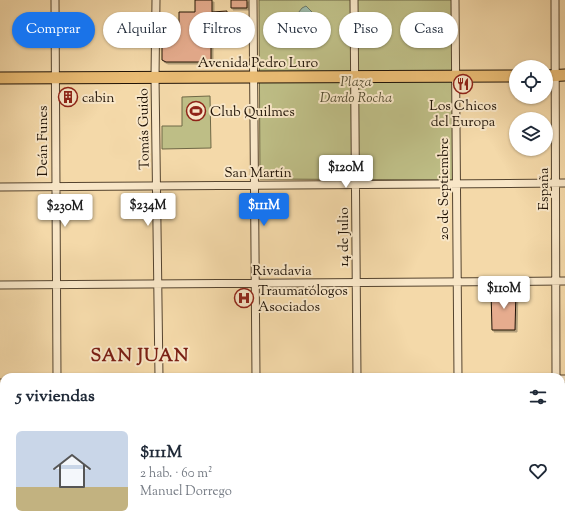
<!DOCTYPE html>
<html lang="es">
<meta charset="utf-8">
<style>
:root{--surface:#fff;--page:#f6f6f7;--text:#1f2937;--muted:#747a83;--accent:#1a73e8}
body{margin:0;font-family:"Sorts Mill Goudy",serif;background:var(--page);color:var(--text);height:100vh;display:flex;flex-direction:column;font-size:15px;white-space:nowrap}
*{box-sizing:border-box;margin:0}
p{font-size:13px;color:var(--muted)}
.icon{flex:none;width:22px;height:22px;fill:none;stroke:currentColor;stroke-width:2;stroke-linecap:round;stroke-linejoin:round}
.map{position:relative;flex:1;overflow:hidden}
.drawer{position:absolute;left:0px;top:373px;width:565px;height:156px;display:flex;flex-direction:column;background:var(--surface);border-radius:12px 12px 0 0;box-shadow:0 1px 3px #0004}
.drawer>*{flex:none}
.hud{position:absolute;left:12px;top:12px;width:541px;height:36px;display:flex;gap:8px}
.buttons{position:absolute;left:509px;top:60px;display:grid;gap:8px}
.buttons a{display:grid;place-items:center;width:44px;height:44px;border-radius:50%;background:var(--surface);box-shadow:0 1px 3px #0004;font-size:20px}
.price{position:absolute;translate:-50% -34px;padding:0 9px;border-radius:4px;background:#fff;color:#222;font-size:13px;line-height:26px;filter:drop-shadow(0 1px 2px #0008)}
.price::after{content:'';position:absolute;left:50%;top:24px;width:12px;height:9px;margin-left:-6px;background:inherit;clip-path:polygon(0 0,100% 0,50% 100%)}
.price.on{background:var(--accent);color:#fff}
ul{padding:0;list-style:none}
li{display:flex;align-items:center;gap:12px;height:100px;padding:0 16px}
li span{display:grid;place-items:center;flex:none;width:112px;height:80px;border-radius:6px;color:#555}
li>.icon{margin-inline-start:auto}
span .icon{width:48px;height:48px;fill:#fffc;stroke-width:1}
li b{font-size:17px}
h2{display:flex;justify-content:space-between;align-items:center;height:48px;padding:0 16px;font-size:17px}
.chip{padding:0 14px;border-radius:18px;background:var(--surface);box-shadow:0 1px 3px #0004;font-size:14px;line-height:36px}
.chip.on{background:var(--accent);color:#fff}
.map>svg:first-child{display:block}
.green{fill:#bebe86;stroke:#6f6846}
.water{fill:#9cbaaa;stroke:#6a7768}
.building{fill:#e6ac8e;stroke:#201306;filter:url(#shadow)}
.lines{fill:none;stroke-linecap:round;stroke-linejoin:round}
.street-casing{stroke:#55442f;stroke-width:9}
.primary-casing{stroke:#201306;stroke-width:13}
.street{stroke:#f8e6c7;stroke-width:7}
.primary{stroke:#eabc74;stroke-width:11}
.labels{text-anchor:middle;stroke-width:4;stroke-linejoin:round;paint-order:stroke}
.street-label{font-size:14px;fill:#201306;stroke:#f8e6c7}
.park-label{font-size:14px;font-style:italic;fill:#574f33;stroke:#f8e6c7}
.poi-label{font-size:14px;fill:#201306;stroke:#f8e6c7;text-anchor:start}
.district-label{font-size:18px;font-weight:bold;letter-spacing:1px;fill:#7a1f14;stroke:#f8e6c7}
</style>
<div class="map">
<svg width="565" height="529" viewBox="0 0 565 529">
<defs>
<filter id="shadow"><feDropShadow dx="2" dy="2" stdDeviation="0" flood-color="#0004"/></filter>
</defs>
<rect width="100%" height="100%" fill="#f4d9a9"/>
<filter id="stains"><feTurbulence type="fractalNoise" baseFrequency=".005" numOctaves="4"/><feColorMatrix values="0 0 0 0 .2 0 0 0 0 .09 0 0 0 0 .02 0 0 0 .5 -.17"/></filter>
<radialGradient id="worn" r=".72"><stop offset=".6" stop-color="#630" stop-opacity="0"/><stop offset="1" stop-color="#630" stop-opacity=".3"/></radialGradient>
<!-- green -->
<path class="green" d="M259,0H452L453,180L260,179Z
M210,96L211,148L162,149V126H182V97Z"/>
<!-- water -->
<path class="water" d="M306,6L317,17L306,28L295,17L302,8Z"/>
<!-- building -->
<path class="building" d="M195,0H212V12L227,11V20H211V62H166L162,60V30H179V12H195Z
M231,0H247V8H231Z
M247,17V30L230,31V18Z
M67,92L73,99L68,103L62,96Z
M516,290L515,330H492L491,291Z"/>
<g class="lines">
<defs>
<path id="street" d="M55,0L57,377
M156,0L155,77L159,377
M253,0L256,377
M354,0L357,377
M455,0L458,377
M555,0L556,377
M0,187L565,183
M0,285L565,281
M561,379H565
M0,383H4
M561,480H565
M0,485H4
M58,525L59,529
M259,525V529
M359,525V529
M459,525V529
M557,525V529
M159,529V525"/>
<path id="primary" d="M546,76L565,75
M0,78L516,76"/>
</defs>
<!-- street casing -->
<use href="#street" class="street-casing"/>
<!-- primary casing -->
<use href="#primary" class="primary-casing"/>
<!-- street -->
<use href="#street" class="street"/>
<!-- primary -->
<use href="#primary" class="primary"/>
</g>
<!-- icons -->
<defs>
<symbol id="restaurant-ring" viewBox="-11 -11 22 22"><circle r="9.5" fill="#f8e6c7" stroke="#8f2418" stroke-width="1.5"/><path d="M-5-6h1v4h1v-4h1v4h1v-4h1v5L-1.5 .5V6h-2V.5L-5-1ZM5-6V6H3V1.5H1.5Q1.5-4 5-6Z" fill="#8f2418"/></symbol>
<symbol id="building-ring" viewBox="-11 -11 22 22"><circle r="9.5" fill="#f8e6c7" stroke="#8f2418" stroke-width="1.5"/><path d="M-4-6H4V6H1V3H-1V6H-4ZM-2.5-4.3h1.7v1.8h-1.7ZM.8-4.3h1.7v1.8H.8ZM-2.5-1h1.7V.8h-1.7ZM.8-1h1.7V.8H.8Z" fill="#8f2418"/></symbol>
<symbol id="stadium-ring" viewBox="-11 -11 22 22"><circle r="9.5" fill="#f8e6c7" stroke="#8f2418" stroke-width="1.5"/><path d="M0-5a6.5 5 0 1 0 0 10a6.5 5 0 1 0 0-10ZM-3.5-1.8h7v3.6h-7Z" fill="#8f2418"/></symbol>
<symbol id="hospital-ring" viewBox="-11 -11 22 22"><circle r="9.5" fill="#f8e6c7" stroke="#8f2418" stroke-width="1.5"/><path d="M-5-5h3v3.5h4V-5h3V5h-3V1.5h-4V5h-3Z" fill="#8f2418"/></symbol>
</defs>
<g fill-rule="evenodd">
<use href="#restaurant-ring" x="452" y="73" width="22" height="22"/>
<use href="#building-ring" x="57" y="86" width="22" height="22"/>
<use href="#stadium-ring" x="185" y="100" width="22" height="22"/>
<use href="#hospital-ring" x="233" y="287" width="22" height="22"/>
</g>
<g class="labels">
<!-- street labels -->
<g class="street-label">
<text x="258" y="67">Avenida Pedro Luro</text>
<text transform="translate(143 129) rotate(-91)" y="5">Tomás Guido</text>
<text transform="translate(42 141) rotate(-90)" y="5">Deán Funes</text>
<text x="258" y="177">San Martín</text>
<text transform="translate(443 189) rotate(-90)" y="5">20 de Septiembre</text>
<text transform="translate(543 189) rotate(-90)" y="5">España</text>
<text transform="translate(343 237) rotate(-90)" y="5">14 de Julio</text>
<text x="282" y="275">Rivadavia</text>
</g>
<!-- park labels -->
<g class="park-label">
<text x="356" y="86">Plaza<tspan x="356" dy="16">Dardo Rocha</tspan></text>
</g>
<!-- poi labels -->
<g class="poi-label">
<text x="82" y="102">cabin</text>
<text x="463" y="110" text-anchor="middle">Los Chicos<tspan x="463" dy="16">del Europa</tspan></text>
<text x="210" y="116">Club Quilmes</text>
<text x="258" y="295">Traumatólogos<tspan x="258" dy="16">Asociados</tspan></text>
</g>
<!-- district labels -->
<g class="district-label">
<text x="140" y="361">SAN JUAN</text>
</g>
</g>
<rect width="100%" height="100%" filter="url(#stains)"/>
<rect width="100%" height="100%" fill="url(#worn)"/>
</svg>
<div class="buttons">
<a><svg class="icon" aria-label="locate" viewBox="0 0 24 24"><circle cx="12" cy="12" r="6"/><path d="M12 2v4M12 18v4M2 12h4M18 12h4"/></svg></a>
<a><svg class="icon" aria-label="layers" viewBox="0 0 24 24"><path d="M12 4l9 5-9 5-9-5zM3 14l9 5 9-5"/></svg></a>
</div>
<b class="price" style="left:346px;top:189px">$120M</b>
<b class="price" style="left:148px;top:227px">$234M</b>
<b class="price on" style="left:264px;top:227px">$111M</b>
<b class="price" style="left:65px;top:228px">$230M</b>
<b class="price" style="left:504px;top:310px">$110M</b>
<div class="hud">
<a class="chip on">Comprar</a>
<a class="chip">Alquilar</a>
<a class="chip">Filtros</a>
<a class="chip">Nuevo</a>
<a class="chip">Piso</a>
<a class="chip">Casa</a>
</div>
<section class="drawer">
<h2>5 viviendas<svg class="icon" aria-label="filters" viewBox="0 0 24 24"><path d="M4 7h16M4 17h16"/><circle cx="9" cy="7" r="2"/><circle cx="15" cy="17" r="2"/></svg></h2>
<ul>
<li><span style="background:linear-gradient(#c9d6e8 70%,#c2b280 0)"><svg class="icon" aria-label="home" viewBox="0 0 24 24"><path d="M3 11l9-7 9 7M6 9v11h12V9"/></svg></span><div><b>$111M</b><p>2 hab. · 60 m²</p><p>Manuel Dorrego</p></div><svg class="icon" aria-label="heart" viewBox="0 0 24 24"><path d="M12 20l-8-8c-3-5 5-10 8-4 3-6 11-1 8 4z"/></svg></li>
</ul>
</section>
</div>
